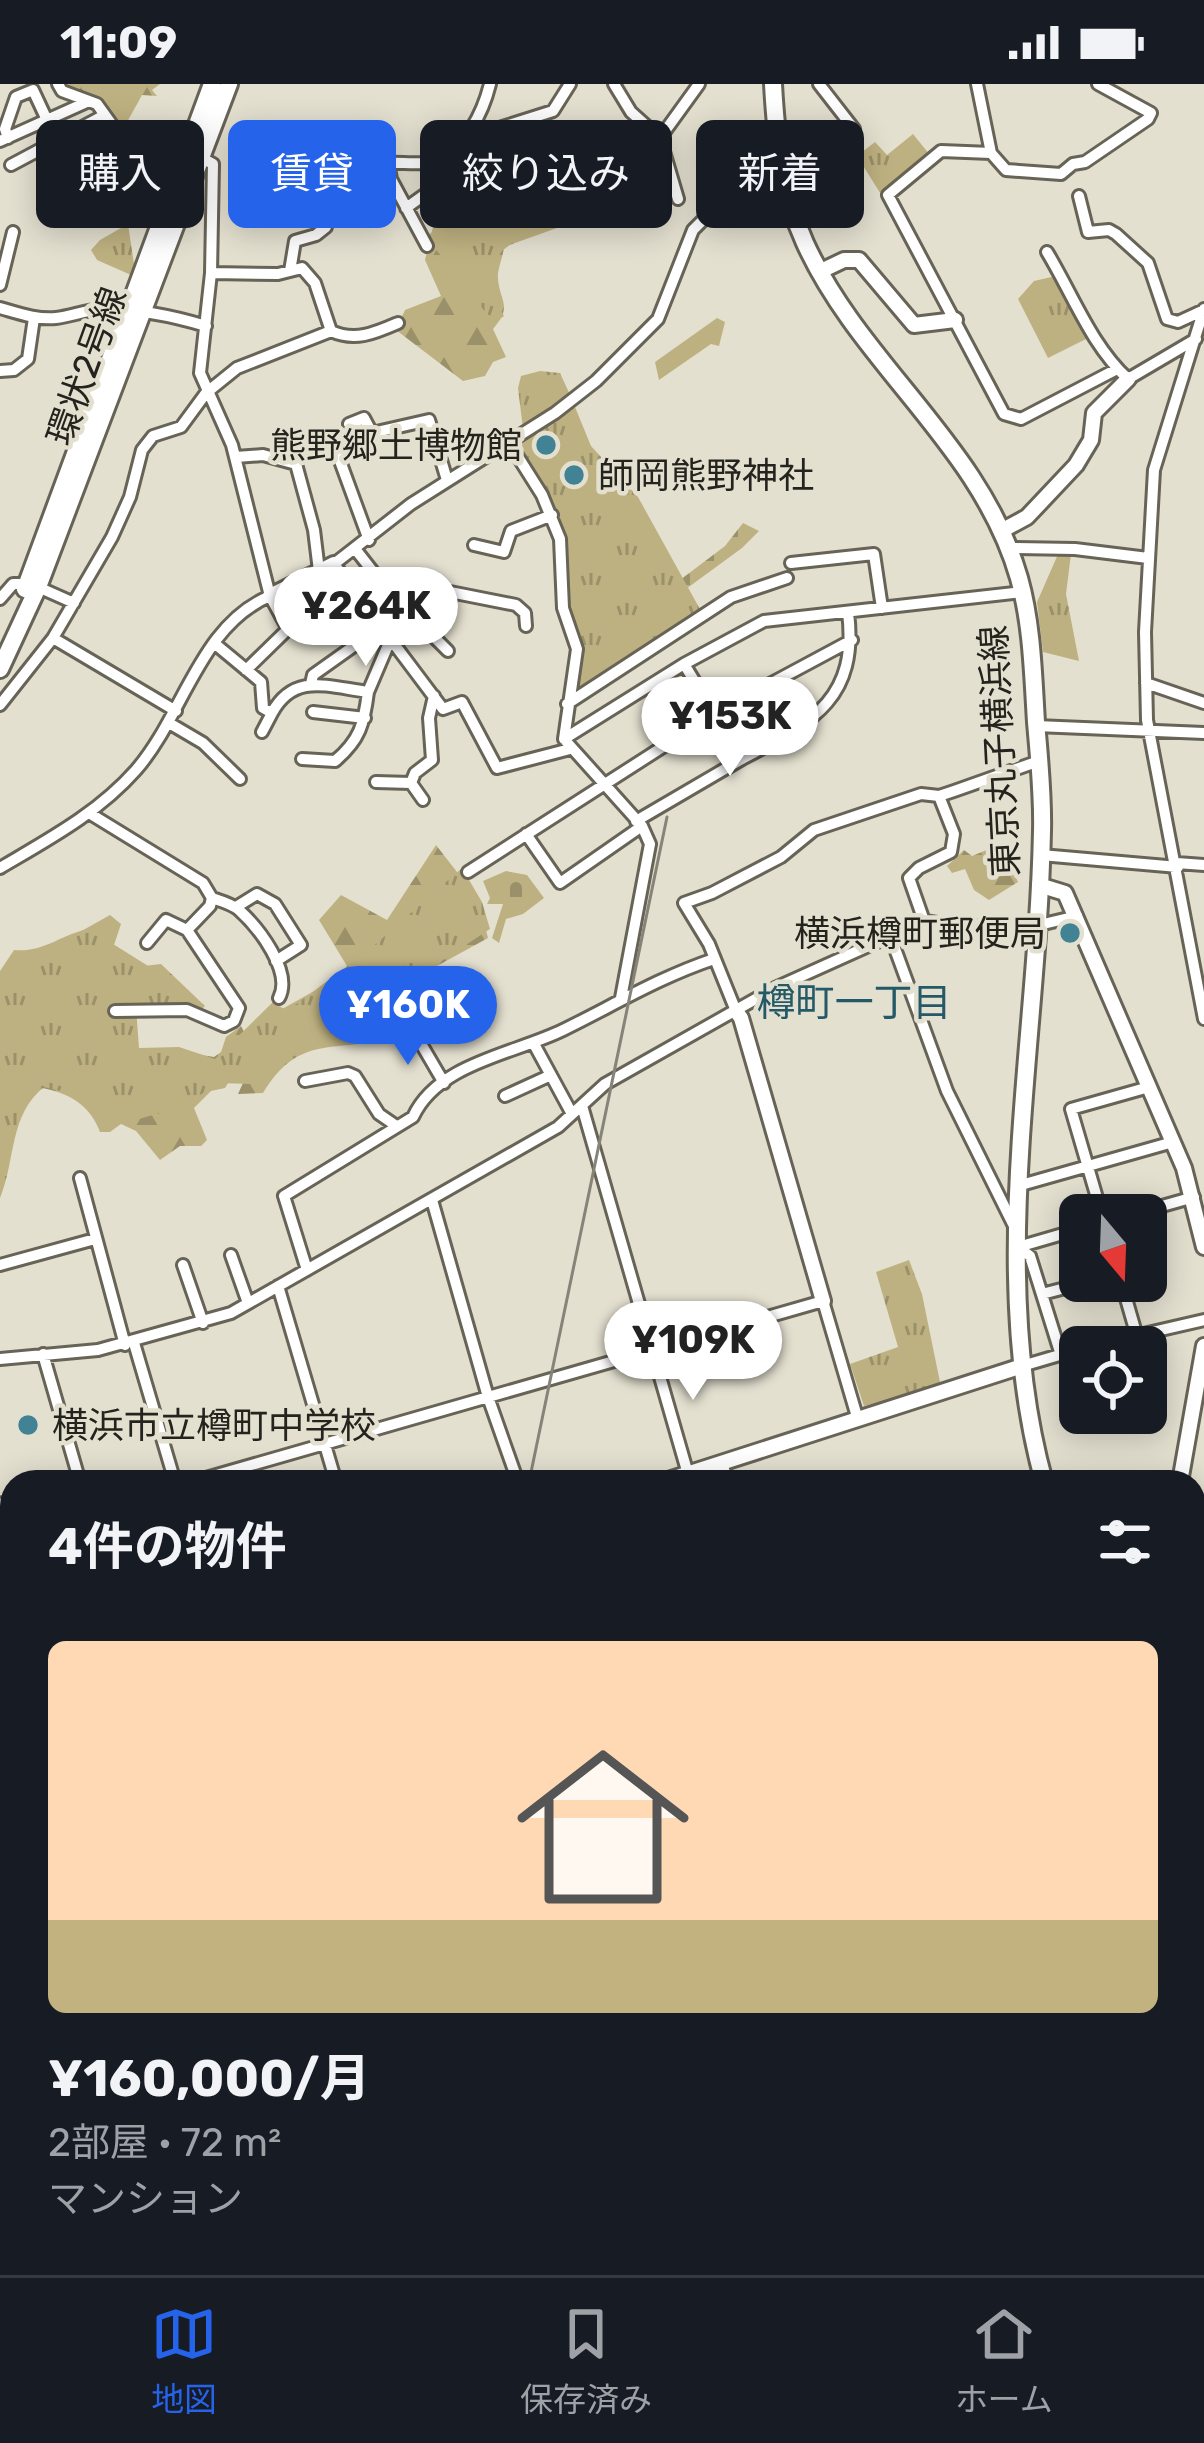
<!DOCTYPE html>
<html lang="ja">
<meta charset="utf-8">
<style>
:root{--surface:#171b24;--page:#20242c;--text:#f1f3f6;--muted:#9ea1a6;--line:#363941;--accent:#2563eb}
body{margin:0;font-family:Rubik,"Noto Sans JP",sans-serif;background:var(--page);color:var(--text);height:100vh;display:flex;flex-direction:column;font-size:45px;white-space:nowrap}
*{box-sizing:border-box;margin:0}
p{font-size:39px;color:var(--muted)}
.icon{flex:none;width:66px;height:66px;fill:none;stroke:currentColor;stroke-width:2;stroke-linecap:round;stroke-linejoin:round}
.map{position:relative;flex:1;overflow:hidden}
.drawer{position:absolute;left:0px;top:1386px;width:1206px;height:807px;display:flex;flex-direction:column;background:var(--surface);border-radius:36px 36px 0 0;box-shadow:0 6px 30px #0003}
.drawer>*{flex:none}
.guide{position:absolute;left:36px;top:36px;width:1134px;height:108px;display:flex;gap:24px}
.needle{width:78px;rotate:161deg}
.fabs{position:absolute;left:1059px;top:1110px;display:grid;gap:24px}
.fabs a{display:grid;place-items:center;width:108px;height:108px;border-radius:18px;background:var(--surface);box-shadow:0 6px 30px #0003;font-size:60px}
.price{position:absolute;translate:-50% -102px;padding:0 27px;border-radius:42px;background:#fff;color:#222;font-size:39px;line-height:78px;filter:drop-shadow(0 3px 6px #0008)}
.price::after{content:'';position:absolute;left:50%;top:72px;width:36px;height:27px;margin-left:-18px;background:inherit;clip-path:polygon(0 0,100% 0,50% 100%)}
.price.current{background:var(--accent);color:#fff}
ul{padding:0;list-style:none}
li{display:grid;align-content:center;gap:24px;height:636px;padding:0 48px}
li+li{border-top:3px solid var(--line)}
li span{display:grid;place-items:center;height:372px;border-radius:18px;color:#555}
li>.icon{margin-inline-start:auto}
span .icon{width:216px;height:216px;fill:#fffc;stroke-width:1}
li b{font-size:51px}
h2{display:flex;justify-content:space-between;align-items:center;height:144px;padding:0 48px;font-size:51px}
.tag{padding:0 42px;border-radius:18px;background:var(--surface);box-shadow:0 6px 30px #0003;font-size:42px;line-height:108px}
.tag.current{background:var(--accent);color:#fff}
.status{display:flex;justify-content:space-between;align-items:center;height:84px;padding:0 60px;background:var(--surface);direction:ltr}
.status svg{height:33px;fill:currentColor}
.tabs{display:flex;justify-content:space-around;align-items:center;height:168px;border-top:3px solid var(--line);background:var(--surface);font-size:33px;color:var(--muted)}
.tabs a{display:grid;justify-items:center;gap:6px}
.tabs .current{color:var(--accent)}
.map>svg:first-child{display:block}
.forest{fill:url(#forest-firs)}
.cemetery{fill:url(#cemetery-stones)}
.park{fill:url(#park-tufts)}
.water{fill:#aa9547;stroke:#82733b;stroke-width:3}
.lines{fill:none;stroke-linecap:round;stroke-linejoin:round}
.minor-casing{stroke:#676356;stroke-width:16}
.tertiary-casing{stroke:#676356;stroke-width:20}
.secondary-casing{stroke:#676356;stroke-width:21}
.primary-casing{stroke:#676356;stroke-width:22}
.minor{stroke:#fff;stroke-width:10}
.tertiary{stroke:#fff;stroke-width:14}
.secondary{stroke:#fff;stroke-width:15}
.primary{stroke:#fff;stroke-width:16}
.rail{stroke:#868378;stroke-width:3}
.poi-dot{fill:#418394;stroke:#e4e0d0;stroke-width:4.5}
.labels{text-anchor:middle;stroke-width:9;stroke-linejoin:round;paint-order:stroke}
.street-label{font-size:36px;fill:#25231e;stroke:#e4e0d0}
.poi-label{font-size:36px;fill:#25231e;stroke:#e4e0d0;text-anchor:end}
.neighbourhood-label{font-size:39px;fill:#245967;stroke:#e4e0d0}
</style>
<div class="status"><b>11:09</b><svg viewBox="0 0 49 12"><path d="M0 12V9h3v3zM5 12V6h3v6zM10 12V3h3v9zM15 12V0h3v12zM26 1h20v11H26zM47 4h2v5h-2z"/></svg></div>
<div class="map">
<svg width="1204" height="2191" viewBox="0 0 1204 2191">
<defs>
<pattern id="forest-firs" width="22" height="20" patternUnits="userSpaceOnUse" patternTransform="scale(3)"><rect width="22" height="20" fill="#beb181"/><path d="M5 1l3.5 6h-7zM16 11l3.5 6h-7z" fill="#9a9069"/></pattern>
<pattern id="cemetery-stones" width="16" height="16" patternUnits="userSpaceOnUse" patternTransform="scale(3)"><rect width="16" height="16" fill="#beb181"/><path d="M2 7V4a2 2 0 0 1 4 0v3zM10 15v-3a2 2 0 0 1 4 0v3z" fill="#9a9069"/></pattern>
<pattern id="park-tufts" width="24" height="20" patternUnits="userSpaceOnUse" patternTransform="scale(3)"><rect width="24" height="20" fill="#beb181"/><path d="M3 7l-1-3M5 7V3M7 7l1-3M15 17l-1-3M17 17v-4M19 17l1-3" fill="none" stroke="#9a9069"/></pattern>
</defs>
<rect width="100%" height="100%" fill="#e4e0d0"/>
<!-- forest -->
<path class="forest" d="M60,0H160L152,6L157,12L142,11L121,49L99,19L63,5Z
M542,73L570,104L571,139L504,163C503,173 497,186 498,195C500,218 513,222 493,245L506,273L493,278L485,292L463,297L396,246L405,226L441,212L425,176L433,143L466,126L497,95Z
M1001,760L1018,798L989,816L974,806L965,785L952,789L947,782L964,766L972,772Z
M436,761L478,815L488,854L364,922L367,959C316,965 293,961 263,1009L238,1010L275,929L350,887L319,836L341,811L387,836Z
M110,831L121,840L113,864L135,883L161,880L205,922L201,926L187,921H108L112,971L179,967L214,973L221,968L226,953L241,942C255,965 238,983 225,1004L211,1007L194,1024L207,1056L201,1062H180L160,1076L136,1047L121,1040L110,1048H100C90,1021 69,1009 42,1004L37,872Z"/>
<!-- cemetery -->
<path class="cemetery" d="M743,439L759,447L742,464L686,505L680,496L725,462Z
M506,787L527,791L544,814L523,830L506,835L499,859L492,854L503,820H487L490,814L483,797Z
M444,882L473,887V912L451,920L458,937C439,925 417,913 428,887Z"/>
<!-- park -->
<path class="park" d="M913,50L930,71L882,112L857,72L875,58L887,71Z
M515,88L539,139L479,184L504,232L494,239L426,153L491,100Z
M128,140L134,180L131,191L97,176L91,166L100,156Z
M1056,192L1084,240L1086,255L1048,274L1018,215L1034,197Z
M717,234L725,238L719,262L711,260L659,296L655,278Z
M540,287L560,289L571,313L523,345L518,304L521,292Z
M575,323L591,362L638,413L701,527L573,612L582,564L569,523L567,468L544,410L518,366V360Z
M1059,468L1071,470L1066,510L1079,577L1043,568L1037,518Z
M462,784L482,818L490,845L266,993L249,1000L220,999L178,1024L139,1035L103,1037L77,1011L44,1003C9,1031 16,1075 0,1114V887L14,866C44,869 61,850 89,845L177,900L180,923H136L139,964L179,963L215,975L273,918L287,927L369,866Z
M909,1176L922,1210L941,1303L864,1322L850,1280L898,1263L876,1188Z"/>
<!-- water -->
<path class="water" d="M12,2155V2181H569L533,2191H0V2158Z"/>
<g class="lines">
<defs>
<path id="minor" d="M58,0L62,7L97,20L125,59L184,75
M614,0L631,28L660,54L678,115
M819,0L854,45L844,59
M977,0L991,69
M1098,0L1151,29L1148,35L1085,78L1073,80L1061,90L1006,86L991,69L941,67L888,111L1004,330L1021,335L1117,285
M8,54L5,45L16,13L33,6L47,36
M660,54L699,0
M0,57L89,17
M200,73L213,80L211,189L200,289L232,361L270,512L288,545L246,586
M11,81L103,32
M1079,112L1088,148L1109,146L1116,150L1148,179L1167,235L1178,238L1204,226
M406,124L452,91L493,46L553,27L570,0
M427,162L391,95L388,79C403,78 423,82 436,76C466,64 483,28 490,0
M1047,168C1073,211 1091,261 1128,295L1196,255
M290,187L295,157L316,151L326,143
M211,189L278,190L302,184L315,199L331,247
M0,201L13,148
M0,224C18,229 37,236 56,234C72,232 86,226 103,225C137,225 173,232 206,242
M1204,225L1154,386L1145,548L1147,636L1204,935
M0,287L14,286L28,275L34,234
M349,340L364,334L372,349
M508,357L542,411L560,455L563,524L577,565L564,655L642,742L650,760L621,914
M236,373L263,371L296,380L314,446L319,487
M369,456L336,366L372,349L429,336L447,396
M474,461L504,468L511,447L552,431
M1010,464L1075,465L1148,474
M356,466L402,525L411,526L435,505L516,521L525,529L526,542
M791,479L874,470L882,524
M38,503L74,519
M0,515L13,500H27
M406,525L448,567
M53,554L176,627
M214,559L261,598L263,624L272,629C294,588 329,603 368,608L391,554
M684,580L742,675C810,639 859,617 848,528
M1146,599L1204,619
M311,600L313,591L382,542
M567,620L731,513L787,494
M0,621L53,554L112,453L130,413L142,366L153,352L181,343L206,309L237,284L331,247C355,258 375,249 398,239
M313,628L365,634
M169,639L203,659L240,695
M1036,642L1204,649
M262,648L272,629
M564,655L684,580L764,537L1023,508
M570,665L497,684L462,618L443,625L334,480L411,420L555,329L596,297L658,235L693,146L727,112L779,76
M302,675L335,677C360,656 364,640 368,608
M376,698L411,699
M411,699L415,689L432,676L429,634L434,612
M411,699L423,716
M89,729L203,799L212,814L210,822L187,846L239,924L234,937L224,942L187,926L115,927
M636,737L742,675
M526,750L560,799L642,742
M1041,771L1178,783
M1177,779L1204,781
M0,784C49,755 98,729 136,686C184,631 199,542 270,512
M468,788L714,630L852,556
M212,814C221,817 232,820 239,826C259,844 293,888 279,914
M236,823L257,810L275,820L301,861L276,877
M924,837L909,794L919,784L951,768L954,750L939,712
M890,851L947,1007L1013,1140
M147,859L166,836L187,846
M736,927L709,860L684,819L712,809L781,773L814,746L921,710L939,712L954,707L1039,677
M413,946L444,999
M534,960L572,1030
M305,997L348,989L355,992L379,1030L395,1041
M505,1012L551,991
M582,1022L688,1390
M80,1094L125,1261
M1021,1101L1173,1058
M432,1116L488,1313L518,1398
M1102,1131L1071,1025L1149,1003
M1130,1131L1194,1113
M231,1171L248,1219
M0,1181L95,1155
M183,1181L203,1239
M307,1186L284,1112L413,1033C438,979 514,970 563,946C614,921 660,893 714,875
M1121,1197L1136,1249
M278,1202L336,1398
M1042,1210L1092,1197
M134,1259L175,1398
M1087,1263L1204,1236
M43,1270L80,1398
M1061,1271L1030,1172L1018,1163L1080,1145
M0,1275L98,1266L231,1229L558,1043L605,1000L775,904L924,837L957,842H1035L1077,832
M1022,1282L1080,1265
M722,1379L728,1398
M192,1398L823,1217L858,1336
M3,1419L12,1450
M0,1715L12,1705
M0,1963L12,1961
M0,2077L12,2073
M745,2181L749,2191
M943,2181L946,2191"/>
<path id="tertiary" d="M819,188L844,176H859L914,241L955,236
M1003,446L1027,433L1076,381L1091,356L1094,329L1128,295
M270,512L334,480
M1039,801L1065,809L1184,1084L1204,1163
M736,927L741,934L823,1217
M662,1398L1022,1282
M1180,1398L1204,1262
M0,1605L12,1604
M1194,2107L1204,2108
M1132,2181L1134,2191
M803,2191L823,2182
M992,2191L1003,2181"/>
<path id="secondary" d="M1194,1709L1204,1703
M0,1856L12,1852"/>
<path id="primary" d="M773,0C776,55 782,108 805,159C861,282 981,361 1019,494C1032,540 1033,590 1036,638C1039,674 1043,710 1042,747C1038,959 986,1189 1044,1398
M25,505L212,0
M0,585L38,503L229,0
M1194,1831L1204,1862
M1194,1876L1204,1907"/>
</defs>
<!-- minor casing -->
<use href="#minor" class="minor-casing"/>
<!-- tertiary casing -->
<use href="#tertiary" class="tertiary-casing"/>
<!-- secondary casing -->
<use href="#secondary" class="secondary-casing"/>
<!-- primary casing -->
<use href="#primary" class="primary-casing"/>
<!-- minor -->
<use href="#minor" class="minor"/>
<!-- tertiary -->
<use href="#tertiary" class="tertiary"/>
<!-- secondary -->
<use href="#secondary" class="secondary"/>
<!-- primary -->
<use href="#primary" class="primary"/>
<!-- rail -->
<path class="rail" d="M529,1398L667,733
M363,2191L366,2181"/>
</g>
<!-- markers -->
<g class="poi-dot">
<circle cx="546" cy="361" r="12"/>
<circle cx="574" cy="391" r="12"/>
<circle cx="1070" cy="849" r="12"/>
<circle cx="28" cy="1341" r="12"/>
</g>
<g class="labels">
<!-- street labels -->
<g class="street-label">
<text transform="translate(86 282) rotate(-70)" y="13">環状2号線</text>
<text transform="translate(999 667) rotate(-93)" y="13">東京丸子横浜線</text>
</g>
<!-- poi labels -->
<g class="poi-label">
<text x="522" y="374">熊野郷土博物館</text>
<text x="598" y="404" text-anchor="start">師岡熊野神社</text>
<text x="1046" y="862">横浜樽町郵便局</text>
<text x="52" y="1354" text-anchor="start">横浜市立樽町中学校</text>
</g>
<!-- neighbourhood labels -->
<g class="neighbourhood-label">
<text x="854" y="932">樽町一丁目</text>
</g>
</g>
</svg>
<div class="fabs">
<a><svg class="needle" viewBox="-14 -14 28 28"><path d="M0-13l5 13h-10z" fill="#e53935"/><path d="M0 13l5-13h-10z" fill="#9ea1a6"/></svg></a>
<a><svg class="icon" aria-label="locate" viewBox="0 0 24 24"><circle cx="12" cy="12" r="6"/><path d="M12 2v4M12 18v4M2 12h4M18 12h4"/></svg></a>
</div>
<b class="price" style="left:366px;top:585px">¥264K</b>
<b class="price" style="left:730px;top:695px">¥153K</b>
<b class="price current" style="left:408px;top:984px">¥160K</b>
<b class="price" style="left:693px;top:1319px">¥109K</b>
<div class="guide">
<a class="tag">購入</a>
<a class="tag current">賃貸</a>
<a class="tag">絞り込み</a>
<a class="tag">新着</a>
</div>
<section class="drawer">
<h2>4件の物件<svg class="icon" aria-label="filters" viewBox="0 0 24 24"><path d="M4 7h16M4 17h16"/><circle cx="9" cy="7" r="2"/><circle cx="15" cy="17" r="2"/></svg></h2>
<ul>
<li><span style="background:linear-gradient(#ffd9b3 75%,#c2b280 0)"><svg class="icon" aria-label="home" viewBox="0 0 24 24"><path d="M3 11l9-7 9 7M6 9v11h12V9"/></svg></span><div><b>¥160,000/月</b><p>2部屋 · 72 m²</p><p>マンション</p></div></li>
</ul>
</section>
</div>
<nav class="tabs">
<a class="current"><svg class="icon" aria-label="map" viewBox="0 0 24 24"><path d="M3 6l6-2 6 2 6-2v14l-6 2-6-2-6 2zM9 4v14M15 6v14"/></svg>地図</a>
<a><svg class="icon" aria-label="saved" viewBox="0 0 24 24"><path d="M7 4h10v16l-5-4-5 4z"/></svg>保存済み</a>
<a><svg class="icon" aria-label="home" viewBox="0 0 24 24"><path d="M3 11l9-7 9 7M6 9v11h12V9"/></svg>ホーム</a>
</nav>
